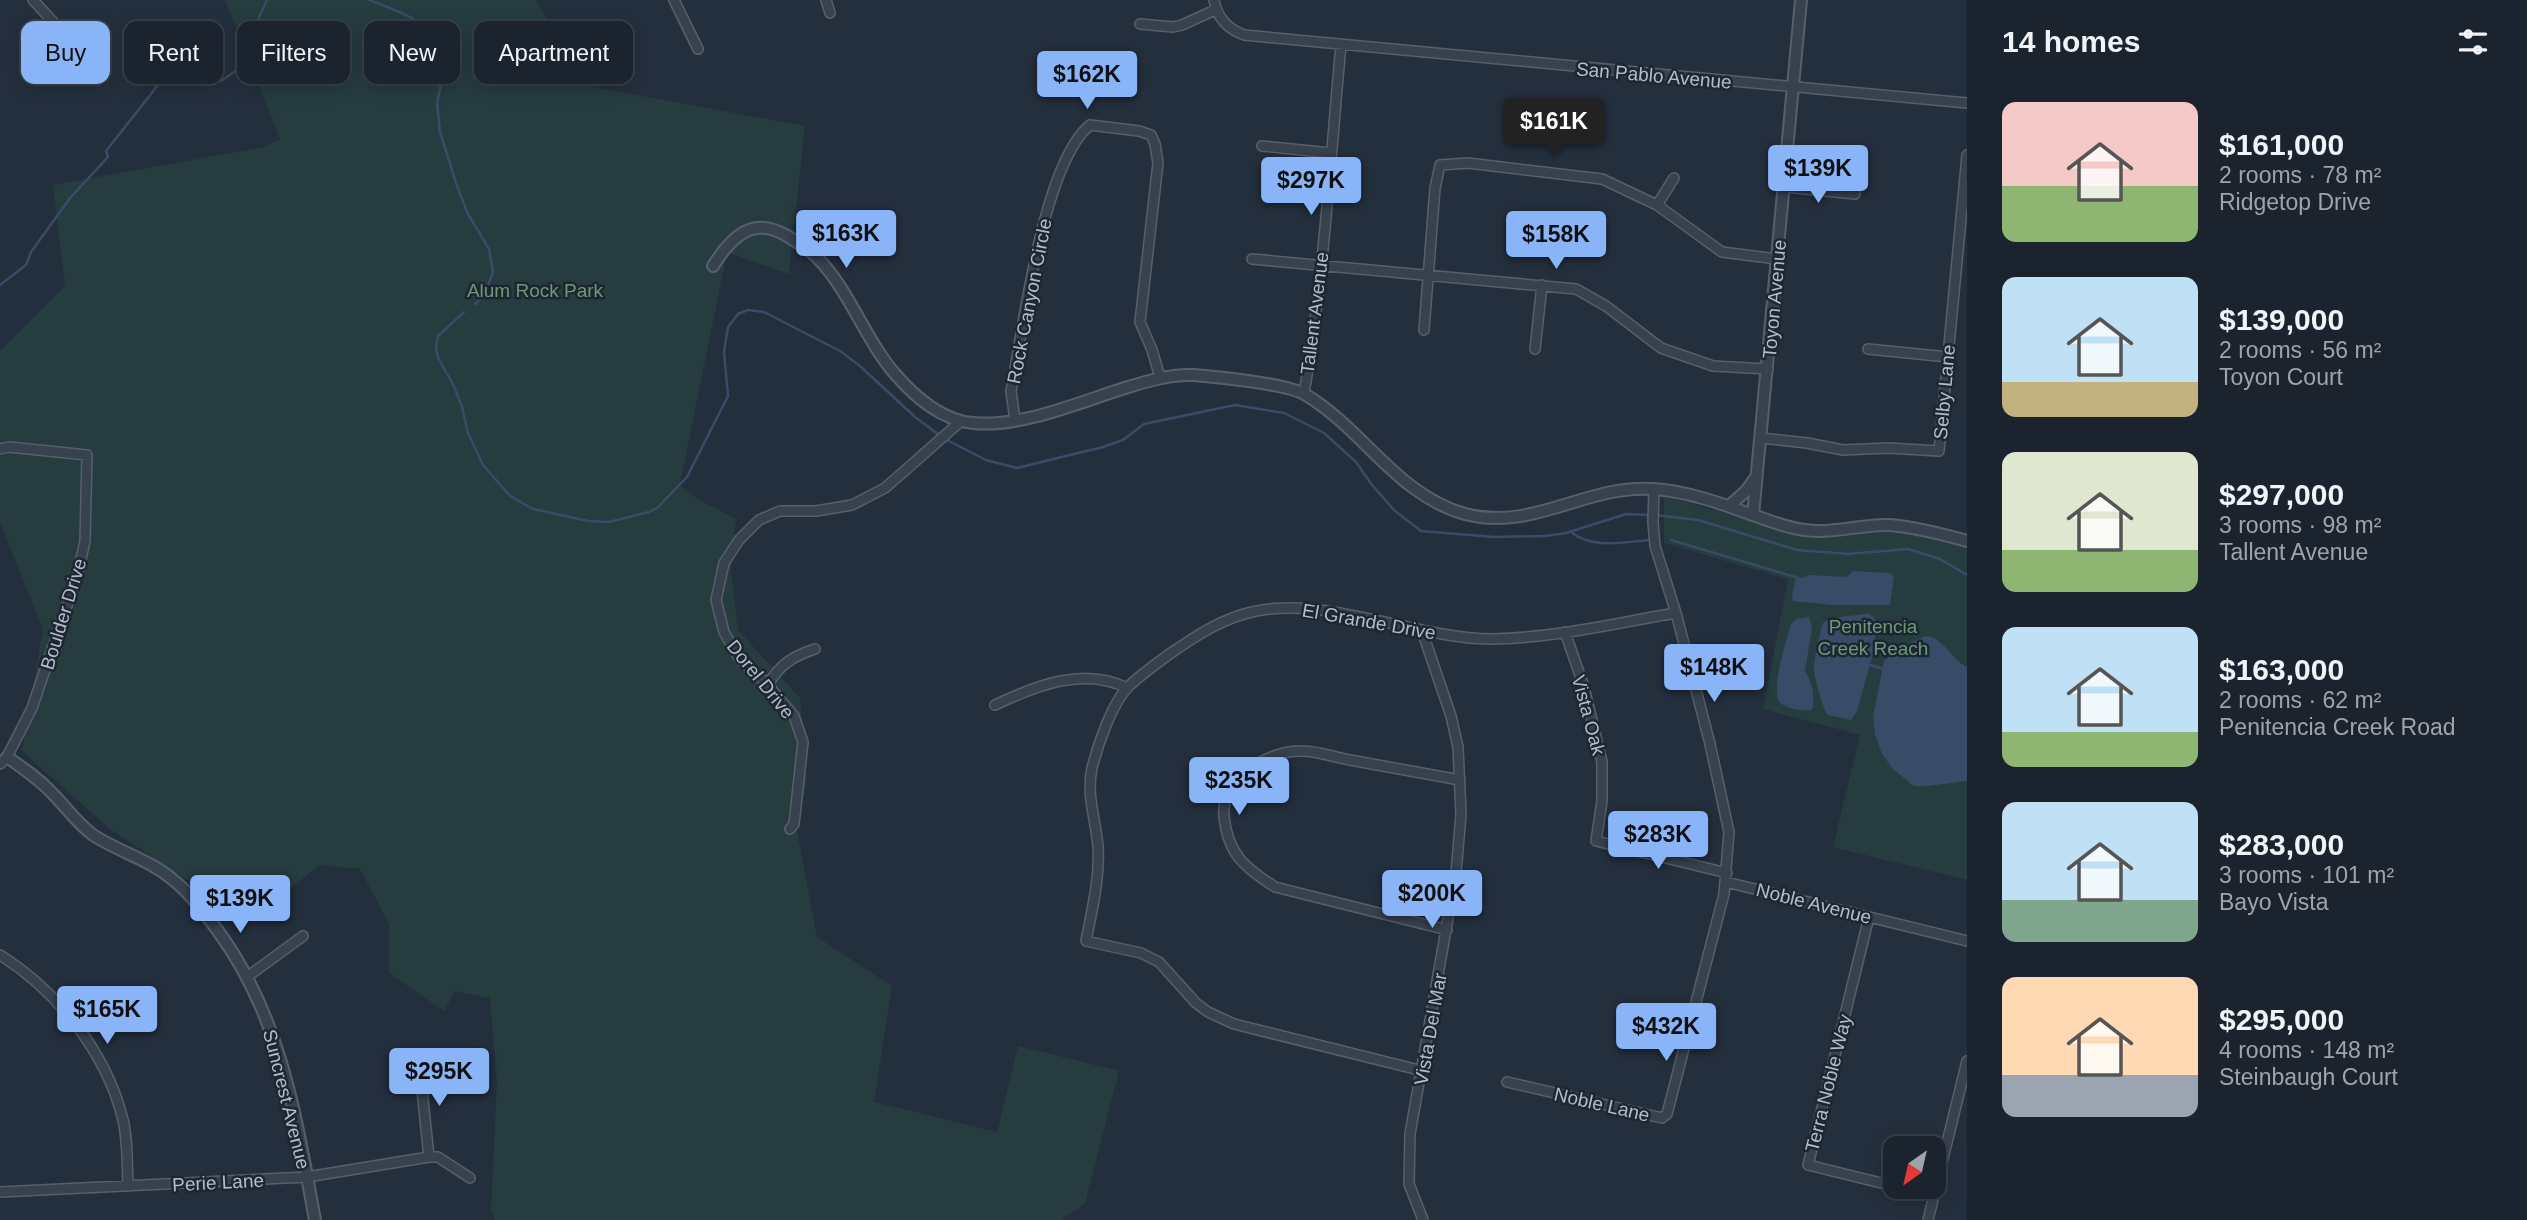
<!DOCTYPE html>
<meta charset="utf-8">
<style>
:root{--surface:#1b232e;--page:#242b36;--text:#f1f3f6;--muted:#a0a4aa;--line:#39404a;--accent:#8ab4f8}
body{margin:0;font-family:Helvetica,sans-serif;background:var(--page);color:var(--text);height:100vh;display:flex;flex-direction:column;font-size:26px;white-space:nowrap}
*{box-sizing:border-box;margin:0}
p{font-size:23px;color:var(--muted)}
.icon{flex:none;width:38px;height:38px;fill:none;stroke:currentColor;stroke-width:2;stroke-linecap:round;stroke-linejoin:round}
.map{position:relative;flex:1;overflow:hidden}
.sheet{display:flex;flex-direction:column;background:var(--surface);width:560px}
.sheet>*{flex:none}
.top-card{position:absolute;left:21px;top:21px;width:665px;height:63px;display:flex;gap:14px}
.needle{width:46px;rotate:214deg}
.buttons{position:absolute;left:1883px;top:1136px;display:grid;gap:14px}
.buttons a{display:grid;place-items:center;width:63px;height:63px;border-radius:14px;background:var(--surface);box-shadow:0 4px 18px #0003,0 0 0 2px var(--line);font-size:35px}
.price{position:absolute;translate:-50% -60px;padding:0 16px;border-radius:7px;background:var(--accent);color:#111;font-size:23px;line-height:46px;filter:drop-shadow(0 2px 4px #0008)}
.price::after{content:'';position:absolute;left:50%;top:42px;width:21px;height:16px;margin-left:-10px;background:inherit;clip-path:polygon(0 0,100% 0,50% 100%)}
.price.active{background:#222;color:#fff}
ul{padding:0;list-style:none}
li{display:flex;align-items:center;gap:21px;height:175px;padding:0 35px}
li span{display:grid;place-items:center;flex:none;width:196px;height:140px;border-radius:14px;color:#555}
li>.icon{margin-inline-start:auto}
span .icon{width:84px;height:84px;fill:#fffc;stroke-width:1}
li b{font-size:30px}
h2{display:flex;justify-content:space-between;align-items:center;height:84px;padding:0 35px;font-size:30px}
.tag{padding:0 24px;border-radius:14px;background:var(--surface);box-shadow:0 4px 18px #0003,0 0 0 2px var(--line);font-size:24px;line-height:63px}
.tag.active{background:var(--accent);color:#111}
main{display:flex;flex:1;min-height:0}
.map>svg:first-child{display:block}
.green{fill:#263c3f}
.water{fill:#394c67}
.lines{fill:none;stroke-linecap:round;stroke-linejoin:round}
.stream{stroke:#394c67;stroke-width:2.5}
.minor-casing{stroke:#565f6c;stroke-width:12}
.tertiary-casing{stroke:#565f6c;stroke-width:14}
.minor{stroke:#38414e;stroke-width:9}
.tertiary{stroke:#38414e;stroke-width:10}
.labels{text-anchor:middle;stroke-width:5;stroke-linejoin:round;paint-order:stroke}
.street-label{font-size:19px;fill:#b4bcc9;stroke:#1d2633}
.park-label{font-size:19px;fill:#6b9a76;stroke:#1d2633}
</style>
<main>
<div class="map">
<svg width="1967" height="1220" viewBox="0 0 1967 1220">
<rect width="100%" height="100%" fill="#242f3e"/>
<!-- green -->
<path class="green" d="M225,0H536L588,86L805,126L789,274L727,252L680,485L698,499L736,519L731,570L738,630L800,698L807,780L797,831L817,937L892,986L874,1102L997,1132L1018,1046L1119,1071L1085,1204L1061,1220H495L491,1211L497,1083L490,998L455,991L444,1011L389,973V924L360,869L320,865L260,912L228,878L207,893L111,830L22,751L43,629L0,523V351L65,286L53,185L264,147L280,139Z
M1664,496L1804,535L1832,536L1893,531L1918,534L1967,547V880L1833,847L1860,735L1763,709L1788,579L1664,543Z"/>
<!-- water -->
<path class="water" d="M1853,571L1890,573L1894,576L1890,605H1832L1793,601L1792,597L1796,576L1802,578L1809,575L1846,577Z
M1868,613L1875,619V646L1857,711L1851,720L1828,715C1823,709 1813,674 1814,667C1815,656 1820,632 1823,623C1833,615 1854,617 1868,613Z
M1809,617L1812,628L1805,671C1813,684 1814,692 1813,707L1810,711C1801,710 1784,709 1779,701C1771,687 1787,639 1791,624L1796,619Z
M1926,636C1943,637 1952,660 1967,667V781L1928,786H1914L1893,769L1882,754L1875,735L1873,717L1884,661L1900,647Z"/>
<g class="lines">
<!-- stream -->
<path class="stream" d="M369,0C410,16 424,18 447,57L437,103L440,132L457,186L468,214L489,249L493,272L484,296L475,304
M0,285L26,265L31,252L70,198L108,157L106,151L162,80L188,75L221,81L237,70L251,52C249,35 260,16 267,0
M464,312L438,336L436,347L438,358L453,384L462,407L468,433L483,465L510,496L533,509L588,521L609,522L649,512L657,508L687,477L728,396L724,352L728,327L738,314L748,310L764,312L840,351L860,366L915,417L939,435
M945,439L986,460L1017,468L1103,447L1123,440L1144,424L1235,405L1284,413L1324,433L1356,462L1372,485L1395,511L1421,531L1494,537L1545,536L1566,533L1626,514L1649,515
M1656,515L1698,520L1797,550L1848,554L1908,549L1940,559L1967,575
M1570,531C1591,550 1624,542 1650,540
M1671,540L1795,577
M1867,664L1884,669"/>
<defs>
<path id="minor" d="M33,0L58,27
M674,0L698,49
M826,0L830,13
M1214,0C1217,18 1228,29 1244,35L1967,103
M1140,24L1173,27L1182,25L1215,10
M1262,146L1331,153
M1784,187L1855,194
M1657,205L1674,178
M1252,259L1576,289L1606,306L1661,348L1713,366L1768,369
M1424,330L1435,188L1440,165L1468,163L1602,179L1657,205L1722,252L1777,259
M1535,349L1542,285
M1868,349L1948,357
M1304,393C1324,278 1330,161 1341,45
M1015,420L1011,391C1023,329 1043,163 1090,125L1139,131L1151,135L1155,144L1158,163L1140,322L1152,350L1160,377
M1761,438L1807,443L1843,450L1888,448L1939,451L1967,155
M0,449L9,447L87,455L85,541L78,573L32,708L7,757L0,764
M1422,631L1451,716L1458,747L1461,814L1456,873L1410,1134L1409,1184L1423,1220
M1565,632L1584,687L1602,762V801L1596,841L1727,873
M768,685C779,665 793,656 815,649
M995,705C1035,686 1084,666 1127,688
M790,829L794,824L803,742L794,716L768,685L739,658L724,632L716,600L724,563L739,540L759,520L780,511H816L852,505L885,488L960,422
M1726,882L1967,941
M1869,917L1808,1165L1934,1196
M1447,930L1275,887C1245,868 1228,854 1224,817C1220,780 1268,750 1302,751C1317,751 1334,757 1350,760C1387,767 1423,773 1460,780
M0,955C56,990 105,1051 122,1116C128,1137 127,1164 128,1186
M247,977L303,936
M419,1062L429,1157
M1423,1071L1234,1024L1208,1012L1196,1003L1159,962L1141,953L1086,941C1092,910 1100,878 1098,847C1096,820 1086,795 1092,768C1098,744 1112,703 1129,686C1142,674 1157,663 1171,653C1193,638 1215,623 1241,615C1315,590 1413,639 1492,639C1554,638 1616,623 1676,613
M1507,1082L1662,1118L1667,1114L1724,894L1729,832L1710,744L1676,613L1655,546L1653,522L1654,489
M0,1192L307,1177L429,1157H438L470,1178
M1928,1220L1967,1061"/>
<path id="tertiary" d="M713,266C731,237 753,215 787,236C795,241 804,246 811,252C847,283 864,339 896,375C915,397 943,421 973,423C1020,428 1080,402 1125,388C1148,381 1170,374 1194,375C1218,377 1289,384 1306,395C1364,430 1397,495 1465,514C1533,532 1587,484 1653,489C1686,491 1720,503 1750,514C1768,520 1786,528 1805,530C1833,534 1862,524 1890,525C1916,527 1942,534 1967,541
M1729,506L1746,491L1756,477
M1753,515L1801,0
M7,757C23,768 39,779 52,793C66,807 77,823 93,835C119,852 148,859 172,879C190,893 204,912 218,931C281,1017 296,1117 315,1220"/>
</defs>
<!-- minor casing -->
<use href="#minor" class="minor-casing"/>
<!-- tertiary casing -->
<use href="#tertiary" class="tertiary-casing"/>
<!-- minor -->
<use href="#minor" class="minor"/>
<!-- tertiary -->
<use href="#tertiary" class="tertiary"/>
</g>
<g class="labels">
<!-- street labels -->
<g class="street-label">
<text transform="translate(1654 75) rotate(5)" y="7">San Pablo Avenue</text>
<text transform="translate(1774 299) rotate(-85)" y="7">Toyon Avenue</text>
<text transform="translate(1029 301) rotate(-79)" y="7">Rock Canyon Circle</text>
<text transform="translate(1314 313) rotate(-83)" y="7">Tallent Avenue</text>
<text transform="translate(1944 392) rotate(-85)" y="7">Selby Lane</text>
<text transform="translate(63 614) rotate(-73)" y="7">Boulder Drive</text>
<text transform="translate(1369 621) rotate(10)" y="7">El Grande Drive</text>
<text transform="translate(761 679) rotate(51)" y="7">Dorel Drive</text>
<text transform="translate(1589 715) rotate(75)" y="7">Vista Oak</text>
<text transform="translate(1814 903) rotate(14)" y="7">Noble Avenue</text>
<text transform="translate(1430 1029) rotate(-80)" y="7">Vista Del Mar</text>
<text transform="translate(1828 1083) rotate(-76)" y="7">Terra Noble Way</text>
<text transform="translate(287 1099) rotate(76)" y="7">Suncrest Avenue</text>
<text transform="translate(1602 1104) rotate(13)" y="7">Noble Lane</text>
<text transform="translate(218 1182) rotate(-3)" y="7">Perie Lane</text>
</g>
<!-- park labels -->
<g class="park-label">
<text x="535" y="297">Alum Rock Park</text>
<text x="1873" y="633">Penitencia<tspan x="1873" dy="22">Creek Reach</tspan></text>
</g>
</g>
</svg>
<div class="buttons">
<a><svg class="needle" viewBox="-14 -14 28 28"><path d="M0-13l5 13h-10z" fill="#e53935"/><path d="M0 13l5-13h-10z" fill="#a0a4aa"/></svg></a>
</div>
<b class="price" style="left:1087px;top:111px">$162K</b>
<b class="price active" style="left:1554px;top:158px">$161K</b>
<b class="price" style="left:1818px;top:205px">$139K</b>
<b class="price" style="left:1311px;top:217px">$297K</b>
<b class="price" style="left:846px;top:270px">$163K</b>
<b class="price" style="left:1556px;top:271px">$158K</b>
<b class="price" style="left:1714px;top:704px">$148K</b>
<b class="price" style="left:1239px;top:817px">$235K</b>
<b class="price" style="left:1658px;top:871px">$283K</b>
<b class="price" style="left:1432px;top:930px">$200K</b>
<b class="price" style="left:240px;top:935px">$139K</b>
<b class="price" style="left:107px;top:1046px">$165K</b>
<b class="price" style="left:1666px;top:1063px">$432K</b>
<b class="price" style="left:439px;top:1108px">$295K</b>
<div class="top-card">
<a class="tag active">Buy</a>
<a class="tag">Rent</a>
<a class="tag">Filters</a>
<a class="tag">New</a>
<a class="tag">Apartment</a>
</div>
</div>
<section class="sheet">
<h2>14 homes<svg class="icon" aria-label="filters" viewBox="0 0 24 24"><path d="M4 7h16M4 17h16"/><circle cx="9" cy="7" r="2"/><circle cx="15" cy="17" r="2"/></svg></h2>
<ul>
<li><span style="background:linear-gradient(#f6c9c9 60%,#8fb573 0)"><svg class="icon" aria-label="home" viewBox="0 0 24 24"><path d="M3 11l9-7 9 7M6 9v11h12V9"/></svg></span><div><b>$161,000</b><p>2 rooms · 78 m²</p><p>Ridgetop Drive</p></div></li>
<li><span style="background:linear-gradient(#bfe0f5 75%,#c2b280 0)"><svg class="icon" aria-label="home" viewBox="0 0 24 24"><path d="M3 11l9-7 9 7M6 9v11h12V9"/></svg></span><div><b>$139,000</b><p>2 rooms · 56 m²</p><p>Toyon Court</p></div></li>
<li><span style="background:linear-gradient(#dfe7d0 70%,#8fb573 0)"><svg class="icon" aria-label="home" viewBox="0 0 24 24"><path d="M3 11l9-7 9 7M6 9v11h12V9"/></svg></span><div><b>$297,000</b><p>3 rooms · 98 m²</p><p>Tallent Avenue</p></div></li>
<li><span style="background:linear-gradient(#bfe0f5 75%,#8fb573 0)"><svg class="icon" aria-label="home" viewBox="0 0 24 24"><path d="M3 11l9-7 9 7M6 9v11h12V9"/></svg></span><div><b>$163,000</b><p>2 rooms · 62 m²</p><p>Penitencia Creek Road</p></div></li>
<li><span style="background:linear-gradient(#bfe0f5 70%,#7fa58c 0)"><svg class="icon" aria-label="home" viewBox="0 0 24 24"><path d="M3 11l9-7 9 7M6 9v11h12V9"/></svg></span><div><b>$283,000</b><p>3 rooms · 101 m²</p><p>Bayo Vista</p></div></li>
<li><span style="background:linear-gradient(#ffd9b3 70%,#9aa5b1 0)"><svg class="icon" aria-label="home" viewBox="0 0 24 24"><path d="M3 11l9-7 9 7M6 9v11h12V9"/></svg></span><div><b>$295,000</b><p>4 rooms · 148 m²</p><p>Steinbaugh Court</p></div></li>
</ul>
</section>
</main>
